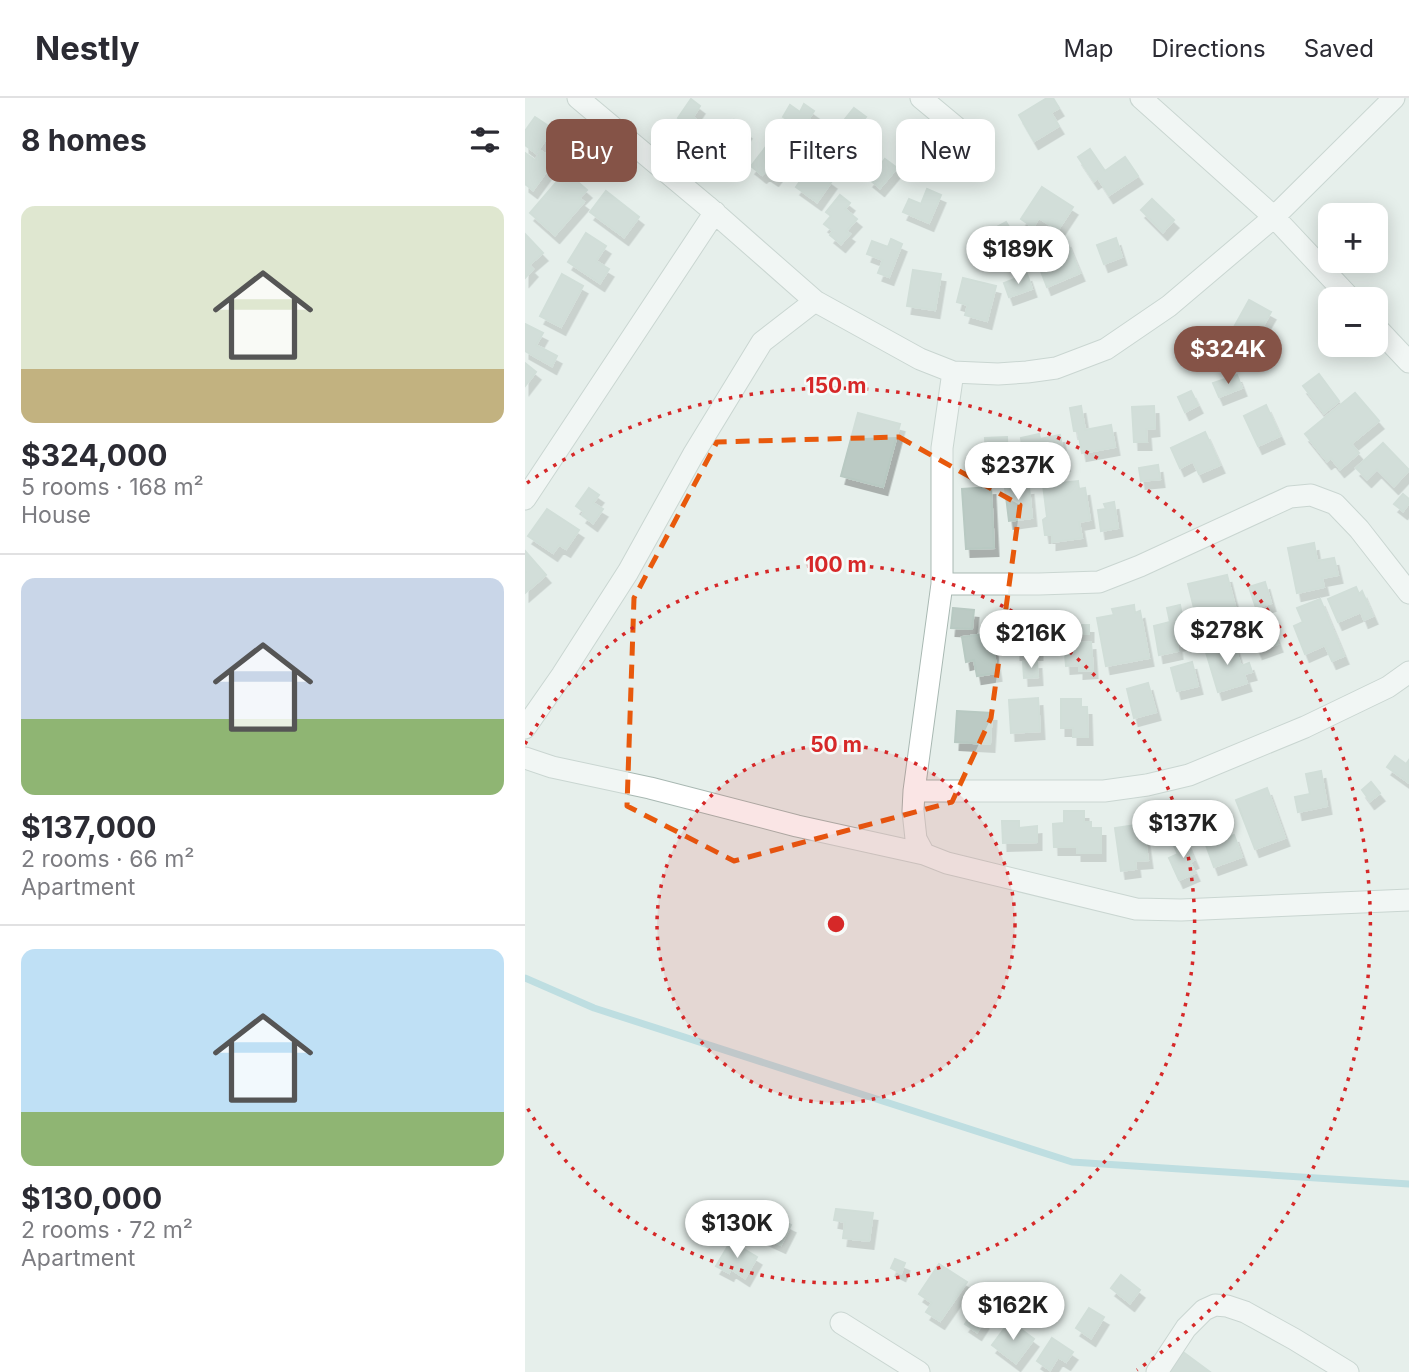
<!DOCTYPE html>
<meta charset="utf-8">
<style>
:root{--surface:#fff;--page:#f2f2f3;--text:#2b2b33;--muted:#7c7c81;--line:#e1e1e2;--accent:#855347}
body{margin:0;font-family:Inter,sans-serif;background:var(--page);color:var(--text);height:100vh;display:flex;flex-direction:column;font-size:26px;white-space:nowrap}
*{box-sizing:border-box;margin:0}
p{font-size:23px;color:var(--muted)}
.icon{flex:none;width:38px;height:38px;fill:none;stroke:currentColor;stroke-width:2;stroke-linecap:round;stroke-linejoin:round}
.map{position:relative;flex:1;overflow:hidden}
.side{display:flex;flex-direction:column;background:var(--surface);width:525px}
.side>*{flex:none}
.guide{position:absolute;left:21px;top:21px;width:665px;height:63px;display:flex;gap:14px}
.controls{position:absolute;left:793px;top:105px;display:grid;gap:14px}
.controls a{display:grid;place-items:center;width:70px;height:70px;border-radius:14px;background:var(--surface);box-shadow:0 4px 18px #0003;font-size:35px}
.price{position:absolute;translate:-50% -60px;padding:0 16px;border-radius:24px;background:#fff;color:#222;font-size:23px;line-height:46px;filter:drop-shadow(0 2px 4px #0008)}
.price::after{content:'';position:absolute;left:50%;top:42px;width:21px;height:16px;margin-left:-10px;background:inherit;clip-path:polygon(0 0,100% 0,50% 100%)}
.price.active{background:var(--accent);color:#fff}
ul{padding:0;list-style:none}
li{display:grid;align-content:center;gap:14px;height:371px;padding:0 21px}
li+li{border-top:2px solid var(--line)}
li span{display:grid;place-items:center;height:217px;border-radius:14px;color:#555}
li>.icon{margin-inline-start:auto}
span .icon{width:126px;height:126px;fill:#fffc;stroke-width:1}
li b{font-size:30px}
h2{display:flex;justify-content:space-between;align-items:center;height:84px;padding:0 21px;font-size:30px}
.tag{padding:0 24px;border-radius:14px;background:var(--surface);box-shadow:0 4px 18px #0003;font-size:24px;line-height:63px}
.tag.active{background:var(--accent);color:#fff}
header{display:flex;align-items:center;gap:42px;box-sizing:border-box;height:98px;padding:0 35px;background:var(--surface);border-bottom:2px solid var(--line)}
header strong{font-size:33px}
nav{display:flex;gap:38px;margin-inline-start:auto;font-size:24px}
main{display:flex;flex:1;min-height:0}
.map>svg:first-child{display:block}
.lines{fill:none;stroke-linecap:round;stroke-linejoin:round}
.stream{stroke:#8ec9d4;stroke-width:7}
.building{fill:#bbcac4;stroke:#b8c9c2;stroke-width:2;filter:url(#shadow)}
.minor-casing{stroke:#a8b8b2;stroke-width:23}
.minor{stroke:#fff;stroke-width:21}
.marked{fill:none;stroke:#e8590c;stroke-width:5;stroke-dasharray:14 9;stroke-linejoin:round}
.ring{fill:none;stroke:#d62828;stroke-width:3.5;stroke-dasharray:3.5 7}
.centre{fill:#d62828;stroke:#f7fbf9;stroke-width:3.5}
.ring-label{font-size:21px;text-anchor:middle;font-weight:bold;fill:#d62828;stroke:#f7fbf9;stroke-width:5;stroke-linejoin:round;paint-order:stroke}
</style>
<header>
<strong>Nestly</strong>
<nav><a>Map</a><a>Directions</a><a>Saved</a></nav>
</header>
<main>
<section class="side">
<h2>8 homes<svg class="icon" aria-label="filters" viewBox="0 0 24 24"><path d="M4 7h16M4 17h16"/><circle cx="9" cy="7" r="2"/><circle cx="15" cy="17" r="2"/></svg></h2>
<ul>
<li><span style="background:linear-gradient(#dfe7d0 75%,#c2b280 0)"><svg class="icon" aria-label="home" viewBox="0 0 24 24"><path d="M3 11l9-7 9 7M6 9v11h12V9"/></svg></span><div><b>$324,000</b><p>5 rooms · 168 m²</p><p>House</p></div></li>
<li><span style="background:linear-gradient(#c9d6e8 65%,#8fb573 0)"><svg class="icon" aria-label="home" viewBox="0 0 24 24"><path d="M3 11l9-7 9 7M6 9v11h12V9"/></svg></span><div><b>$137,000</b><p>2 rooms · 66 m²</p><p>Apartment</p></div></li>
<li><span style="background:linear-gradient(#bfe0f5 75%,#8fb573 0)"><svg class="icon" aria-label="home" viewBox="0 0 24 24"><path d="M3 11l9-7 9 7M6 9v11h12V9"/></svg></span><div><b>$130,000</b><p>2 rooms · 72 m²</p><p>Apartment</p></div></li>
</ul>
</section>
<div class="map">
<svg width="884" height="1274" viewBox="0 0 884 1274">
<defs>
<filter id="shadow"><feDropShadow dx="4.5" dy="8" stdDeviation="0" flood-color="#0004"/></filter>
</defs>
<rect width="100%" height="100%" fill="#e6efeb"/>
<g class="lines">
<!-- stream -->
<path class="stream" d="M0,880L69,910L547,1064L884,1086"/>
</g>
<!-- building -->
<path class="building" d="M522,0H528L534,10L526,15L534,28L509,43L494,17Z
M166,1L175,8L168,19L173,23L168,30L153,20Z
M279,6L289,13L277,31L258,19L265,7L275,14Z
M329,10L341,19L332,30L320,21Z
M10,19L28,31L11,55L0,47V33Z
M209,22L222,33L205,55L191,44Z
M240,50L260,66L249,80L240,74L237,77L226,68Z
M565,51L580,73L600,59L613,78L584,97L573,80L569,83L553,59Z
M16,53L27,60L19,72L21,74L8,92L0,86V55L10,62Z
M360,61L372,70L355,90L344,81Z
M286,68L307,83L292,104L271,89Z
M45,77L62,92L54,100L59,104L30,137L5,115L34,81L38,84Z
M517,89L548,109L533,132L514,120L508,129L496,121Z
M402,91L416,97L404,125L378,114L384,101L396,106Z
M81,93L114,119L99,139L65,114Z
M315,97L325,105L320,111L332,121L321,133L325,136L316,146L305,137L308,133L299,126L306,118L301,114Z
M627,101L649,122L638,134L616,112Z
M481,124L486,132L477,138L472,129Z
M61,135L81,148L71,163L84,171L75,185L43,164Z
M0,136L18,155L4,167L8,171L0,180Z
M591,140L597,159L579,166L572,147Z
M366,141L377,146L364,179L353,175L358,162L342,156L347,143L363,149Z
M541,142L555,175L522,189L514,168L520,166L515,153Z
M388,172L416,176L410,212L382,208Z
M37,176L58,188L36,229L15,218Z
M502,176L507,191L484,199L479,185Z
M438,180L471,188L462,223L440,217L443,207L432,204Z
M724,202L746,214L726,249L715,243L709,229Z
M0,226L18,235L11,247L32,258L27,268L0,253Z
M0,265L11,274L0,288Z
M794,276L814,303L799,315L778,288Z
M712,277L717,290L694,299L688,285Z
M666,293L673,307L660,314L653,299Z
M830,295L854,323L826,346L834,355L815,371L806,360L802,363L780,336Z
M741,307L755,338L733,348L719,318Z
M556,308L560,332L586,327L590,349L557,355L553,333H549L545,310Z
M629,308L630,330L621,331L622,344H609L607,309Z
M333,315L375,326L358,389L316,378Z
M680,334L695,367L674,376L668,363L655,370L646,350Z
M514,336L515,341L535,337L540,365L526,368L524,356L499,361L496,340Z
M482,339L483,366L461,367L460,340Z
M858,345L884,372L869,388L852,371L842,381L831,370Z
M633,367L635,381L616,383L614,370Z
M488,381L489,391L504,389L507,420L484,423L479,382Z
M553,383L554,391L560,390L565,422L554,424L557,440L527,444V437H520L518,422L522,419L518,387Z
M466,389L469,450L441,451L437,391Z
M64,390L74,397L68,405L78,411L68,425L57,417L59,414L51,408Z
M878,396L884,401V405L878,413L869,406Z
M589,404L593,430L576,433L573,412L581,411L579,406Z
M22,411L54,432L41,451L34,447L28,455L3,438Z
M789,445L792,463L809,460L813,477L797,480L799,489L772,495L763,450Z
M0,453L21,477L0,495V475L1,474L0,472Z
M702,477L711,512L697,516L699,524L674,530L663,486Z
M740,484L746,505L731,510L724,489Z
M831,489L834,496L837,493L848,518L839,522L836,514L813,524L803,501Z
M795,501L819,558L807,563L800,547L780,556L769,528L778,524L772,510Z
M609,507L610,515L615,513L624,560L581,568L572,520L589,517L587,511Z
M655,507L662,543L652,545L653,553L634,557L629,528L645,524L642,510Z
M428,510L449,512L447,531L426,530Z
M551,527H564V536H551Z
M491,531H513V554H491Z
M748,532L753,546L733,553L728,540Z
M466,535L472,575L452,578L449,562L441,564L437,539Z
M553,542L554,545L566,544L568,572L554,573V567L541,568L539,543Z
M708,543L716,568L724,565L727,574L719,576L722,585L693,594L680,551Z
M512,563L513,579L499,580L498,564Z
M667,564L673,588L652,593L646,570Z
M623,585L631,614L609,620L602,591Z
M513,600L515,633L486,635L484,602Z
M536,601H556V609H562L563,639H548V630H536Z
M432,613L467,615L465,646L430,644Z
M870,658L881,666L884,662L883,684L862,669Z
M796,673L802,708L773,714L770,699L785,696L781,676Z
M846,684L855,695L845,703L837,692Z
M742,690L760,740L730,751L711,702Z
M539,713H559V724H566V730H576V755H552V749H529L528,726L539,725Z
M477,723H494V730L512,728V744L478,745Z
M618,726L623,762L610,763L611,771L596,773L590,730Z
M689,732L693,743L709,737L717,759L689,769L677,736Z
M660,741L669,762L665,764L670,775L654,782L644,760L653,756L648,746Z
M311,1111L348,1115L344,1143L318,1140L320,1124L309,1122Z
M236,1112L266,1127L256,1147L226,1133Z
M206,1143L232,1159L220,1180L206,1171L204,1175L191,1168Z
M370,1161L380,1165L376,1175L366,1170Z
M414,1166L442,1184L415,1223L401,1214L407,1205L394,1196Z
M596,1177L615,1192L605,1205L586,1190Z
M564,1210L579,1219L566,1240L551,1230Z
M448,1215L459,1223L452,1234L440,1226Z
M485,1223L509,1241L491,1265L467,1247Z
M527,1240L548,1254L541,1264L533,1259L525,1272L512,1263Z
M658,1254L685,1274L644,1273Z"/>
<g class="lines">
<defs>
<path id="minor" d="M53,0L182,108L290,203L395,261L428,274L473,276L502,274L531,270L581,251L644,208L749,119L869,0
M396,0L431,29
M616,0L749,119L826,201
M850,228L884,264
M0,401L190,114
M417,486H514L574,484L615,468L765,399L786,397L810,406L834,431L884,495
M0,630L37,577L103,474L168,357L237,244L290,203
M0,660L27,669L125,690L272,728L399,756L422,765L611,811L656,812L884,802
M389,693H579L622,687L664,677L780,629L863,589L884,574
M399,756L391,741L388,713L389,693L417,486V350L428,274
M316,1225L394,1274
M632,1274L661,1230L679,1212L690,1207L702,1208L720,1214L769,1241L823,1274"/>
</defs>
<!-- minor casing -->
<use href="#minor" class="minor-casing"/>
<!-- minor -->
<use href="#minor" class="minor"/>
</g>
<!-- marked area -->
<path d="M0 0H884V1274H0ZM374,339L495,407L466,620L427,704L209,763L102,708L109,500L192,344Z" fill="#e6efeb" fill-opacity=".55" fill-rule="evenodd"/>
<path class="marked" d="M374,339L495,407L466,620L427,704L209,763L102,708L109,500L192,344Z"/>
<!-- distance rings -->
<circle cx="311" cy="826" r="179" fill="#d62828" fill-opacity=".12"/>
<g class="ring">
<circle cx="311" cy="826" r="179"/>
<path d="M0 646A359 359 0 1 1 0 1006"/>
<path d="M2 385A538 538 0 1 1 612 1272"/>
</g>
<circle cx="311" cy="826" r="10" class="centre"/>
<g class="ring-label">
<text x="311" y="295">150 m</text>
<text x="311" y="474">100 m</text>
<text x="311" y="654">50 m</text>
</g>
</svg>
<div class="controls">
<a>+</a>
<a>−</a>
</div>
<b class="price" style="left:493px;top:188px">$189K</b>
<b class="price active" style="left:703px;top:288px">$324K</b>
<b class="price" style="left:493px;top:404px">$237K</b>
<b class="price" style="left:702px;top:569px">$278K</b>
<b class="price" style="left:506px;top:572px">$216K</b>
<b class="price" style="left:658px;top:762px">$137K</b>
<b class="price" style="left:212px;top:1162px">$130K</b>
<b class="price" style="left:488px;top:1244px">$162K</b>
<div class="guide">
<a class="tag active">Buy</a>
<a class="tag">Rent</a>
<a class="tag">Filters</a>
<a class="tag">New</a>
</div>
</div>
</main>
